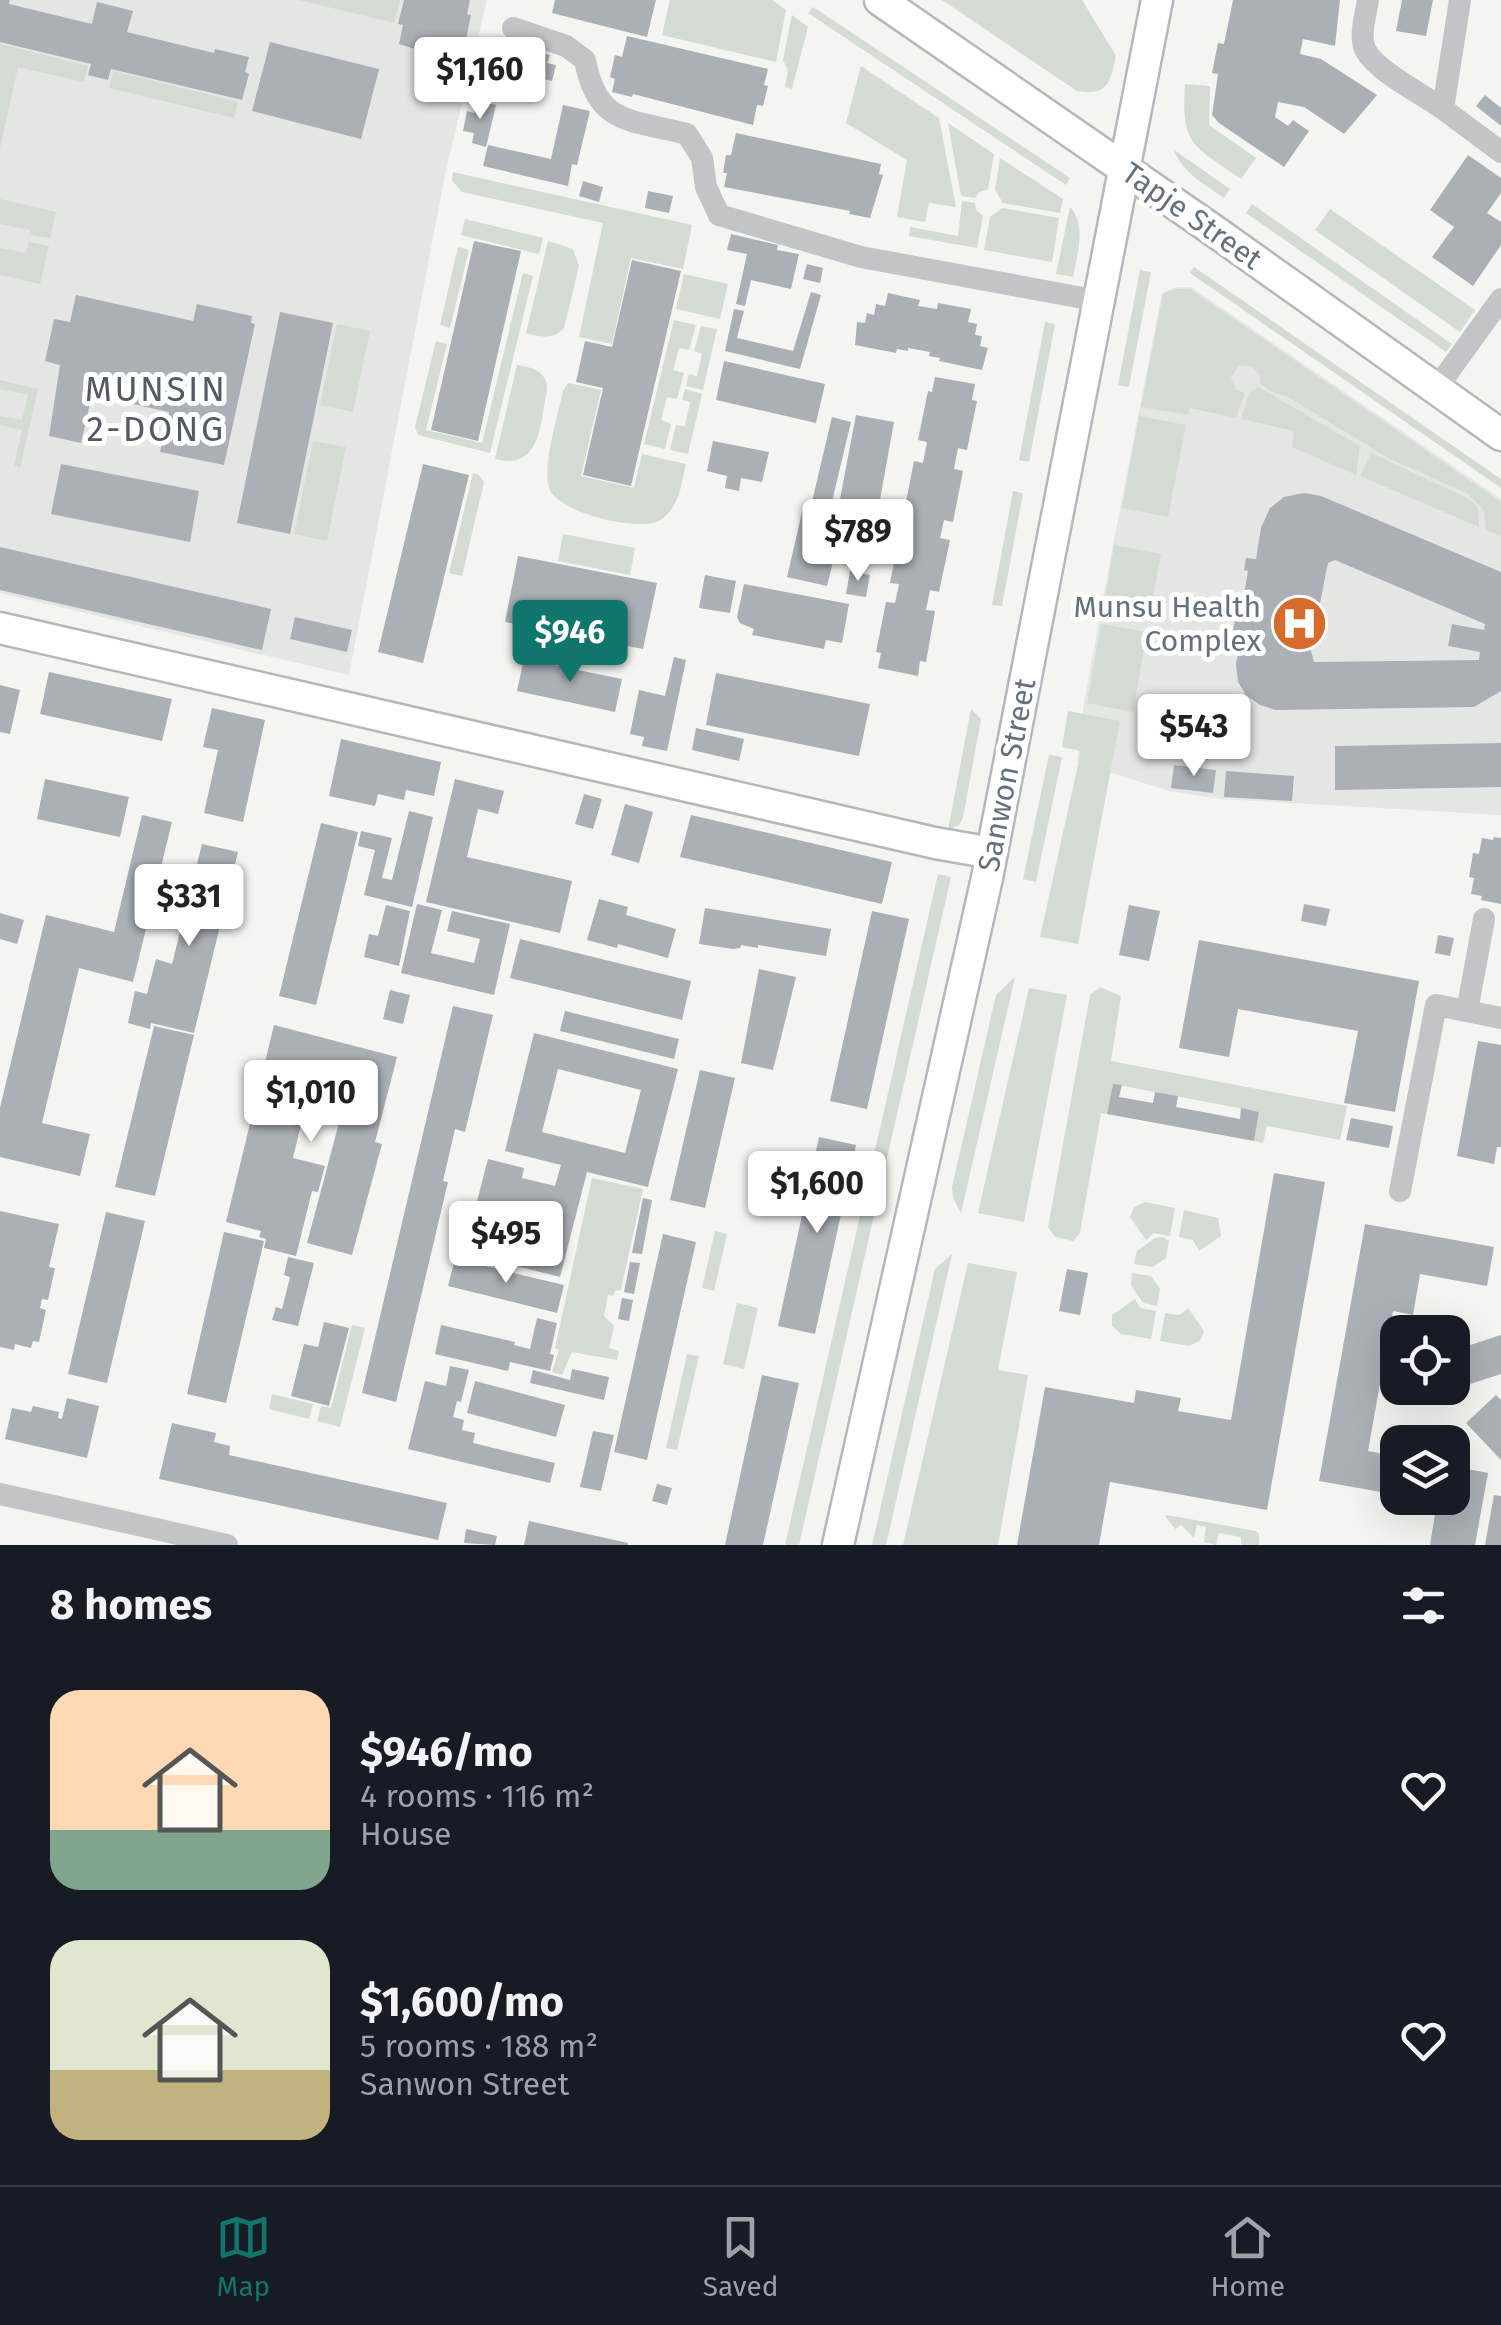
<!DOCTYPE html>
<meta charset="utf-8">
<style>
:root{--surface:#171b24;--page:#20242c;--text:#f1f3f6;--muted:#9ea1a6;--line:#363941;--accent:#0f766e}
body{margin:0;font-family:"Fira Sans",sans-serif;background:var(--page);color:var(--text);height:100vh;display:flex;flex-direction:column;font-size:38px;white-space:nowrap}
*{box-sizing:border-box;margin:0}
p{font-size:32px;color:var(--muted)}
.icon{flex:none;width:55px;height:55px;fill:none;stroke:currentColor;stroke-width:2;stroke-linecap:round;stroke-linejoin:round}
.map{position:relative;height:1545px;overflow:hidden}
.panel{display:flex;flex-direction:column;background:var(--surface);flex:1}
.panel>*{flex:none}
.controls{position:absolute;left:1380px;top:1315px;display:grid;gap:20px}
.controls a{display:grid;place-items:center;width:90px;height:90px;border-radius:20px;background:var(--surface);box-shadow:0 10px 40px #0002;font-size:50px}
.price{position:absolute;translate:-50% -85px;padding:0 22px;border-radius:10px;background:#fff;color:#222;font-size:32px;line-height:65px;filter:drop-shadow(0 2px 5px #0008)}
.price::after{content:'';position:absolute;left:50%;top:60px;width:30px;height:22px;margin-left:-15px;background:inherit;clip-path:polygon(0 0,100% 0,50% 100%)}
.price.on{background:var(--accent);color:#fff}
ul{padding:0;list-style:none}
li{display:flex;align-items:center;gap:30px;height:250px;padding:0 50px}
li span{display:grid;place-items:center;flex:none;width:280px;height:200px;border-radius:30px;color:#555}
li>.icon{margin-inline-start:auto}
span .icon{width:120px;height:120px;fill:#fffc;stroke-width:1}
li b{font-size:42px}
h2{display:flex;justify-content:space-between;align-items:center;height:120px;padding:0 50px;font-size:42px}
.tabs{display:flex;justify-content:space-around;align-items:center;height:140px;border-top:2px solid var(--line);background:var(--surface);font-size:28px;color:var(--muted)}
.tabs a{display:grid;justify-items:center;gap:5px}
.tabs .on{color:var(--accent)}
.map>svg:first-child{display:block}
.built{fill:#e4e6e4}
.green{fill:#d4dbd2}
.building{fill:#abb0b6;fill-rule:evenodd}
.lines{fill:none;stroke-linecap:round;stroke-linejoin:round}
.secondary-casing{stroke:#b4b7bc;stroke-width:35}
.street{stroke:#c2c4c8;stroke-width:22}
.secondary{stroke:#fff;stroke-width:30}
.labels{text-anchor:middle;stroke-width:10;stroke-linejoin:round;paint-order:stroke}
.street-label{font-size:30px;fill:#65707f;stroke:#fff}
.poi-label{font-size:30px;fill:#65707f;stroke:#fff;text-anchor:end}
.quarter-label{font-size:35px;letter-spacing:2.5px;fill:#525a65;stroke:#fff}
</style>
<div class="map">
<svg width="1501" height="1545" viewBox="0 0 1501 1545">
<rect width="100%" height="100%" fill="#f4f4f0"/>
<!-- built -->
<path class="built" d="M0,0H487L446,170L349,675L0,593Z
M1176,287H1191L1501,499V815L1221,799L1169,791L1077,762L1084,703L1113,545L1162,293Z"/>
<!-- green -->
<path class="green" d="M299,0H400L394,23Z
M670,0H772L786,10L776,62L662,35Z
M942,0H1082L1116,56C1110,83 1108,96 1077,91Z
M813,7L1070,178L1066,185L808,13Z
M792,15L808,27L792,89L785,87L788,70L783,60Z
M0,44L88,66L84,82L18,67L0,148Z
M861,66L939,118L956,207L929,203L925,222L897,217L907,160L846,123Z
M113,71L238,102L234,118L109,88Z
M1185,84L1210,86L1209,125L1256,158L1241,179C1193,145 1181,147 1185,84Z
M948,123L994,154L988,189L979,192L975,198L961,196Z
M1174,150L1230,189L1224,198C1204,184 1183,173 1174,150Z
M1000,158L1063,199L1060,213L1003,203L995,190Z
M453,172L692,225L683,269L631,258L612,344L579,337L603,223L462,192L452,180Z
M0,199L56,212L50,238L30,235V230L0,224Z
M962,201L975,203L976,210L983,216L977,248L909,236L910,227L958,236Z
M1252,204L1452,344L1446,352L1246,213Z
M1070,207C1087,226 1077,254 1073,277L1056,274Z
M1002,208L1059,218L1052,262L984,250L990,217Z
M1330,209L1475,310L1460,332L1315,230Z
M465,219L543,238L539,254L461,235Z
M548,241L573,249L579,266L564,328C553,340 540,337 526,333Z
M29,242L49,246L40,284L0,275V248L26,253Z
M458,247L469,250L450,328L440,325Z
M1194,267L1501,479V488L1190,273Z
M1140,270L1151,272L1129,387L1118,385Z
M523,273L533,276L490,453L418,435L415,427L436,341L447,344L426,430L482,443Z
M684,274L728,284L720,319L676,309Z
M1176,289H1190L1501,502V536L1486,530L1484,511L1467,493L1390,459L1288,397L1270,391L1260,383V375L1251,366H1239L1231,377L1235,389L1245,393L1236,418L1190,408L1188,415L1141,407L1163,294Z
M674,320L696,325L689,350L679,348L673,370L684,373L677,399L667,397L661,420L671,424L665,449L644,444Z
M1045,322L1055,324L1029,462L1019,460Z
M337,324L370,331L353,412L320,405Z
M701,326L717,329L703,390L686,386L689,374L697,376L702,354L694,351Z
M517,365C534,368 547,371 547,390C540,424 541,471 495,459Z
M0,380L38,389L20,468L14,466L22,430L0,425V416L22,420L28,395L0,389Z
M568,383L601,390L581,476L634,488L642,454L686,464C681,485 680,505 662,519C643,534 560,513 550,490C541,469 558,415 563,391Z
M1258,387L1360,446L1356,475L1292,447L1294,431L1241,419L1249,393Z
M685,389L702,394L688,454L670,450L676,425L685,426L690,402L682,400Z
M1139,416L1186,425L1168,517L1122,508Z
M313,441L346,447L327,541L294,534Z
M1371,453L1465,497L1478,507L1479,527L1360,476Z
M473,473L479,475L484,482L462,576L449,573Z
M1013,491L1023,493L1002,606L992,605Z
M563,534L635,548L630,575L558,561Z
M1114,545L1161,554L1152,603L1106,595Z
M1101,624L1147,632L1133,712L1087,703Z
M971,709L981,719L963,818L959,825L948,830Z
M1068,711L1120,721L1078,944L1040,937L1081,751L1062,747Z
M1049,755L1062,757L1036,882L1023,879Z
M938,874L951,877L799,1545H785Z
M1015,977L961,1213L953,1198L952,1187L996,995Z
M1100,987L1121,996L1111,1061L1347,1106L1340,1140L1267,1126L1263,1143L1254,1141L1259,1112L1113,1084L1107,1114L1101,1113L1080,1233L1073,1241L1055,1237L1048,1227L1090,995Z
M1029,988L1067,995L1024,1222L978,1213Z
M592,1178L643,1189L621,1290L615,1291L613,1296L608,1295L604,1316L614,1326L609,1348L619,1351L617,1360L572,1352L562,1375L552,1372L559,1350L555,1348Z
M1145,1202L1175,1208L1170,1236L1154,1233L1146,1240L1130,1217L1134,1207Z
M1184,1210L1218,1218L1221,1236L1199,1251L1193,1240L1179,1237Z
M715,1231L727,1234L714,1291L702,1288Z
M1163,1237L1169,1241L1166,1258L1153,1267L1134,1264L1137,1251L1155,1238Z
M952,1254L886,1545H872L935,1269Z
M968,1263L1017,1272L998,1370L1028,1375L998,1545H903Z
M1132,1273L1151,1276L1160,1289L1157,1306L1143,1303L1131,1285Z
M1135,1299L1140,1308L1156,1311L1151,1339L1121,1334L1112,1326V1315Z
M737,1303L758,1308L744,1369L723,1364Z
M1188,1308L1204,1331L1200,1341L1189,1346L1160,1341L1165,1313L1180,1315Z
M352,1325L365,1328L340,1427L317,1421L321,1406L331,1408Z
M687,1354L699,1356L677,1450L666,1448Z
M272,1394L313,1404L309,1419L269,1409Z
M1167,1515L1256,1531L1259,1534V1545H1241V1537L1219,1533L1216,1545L1204,1542L1206,1527L1197,1525L1194,1538L1181,1525L1175,1529L1165,1516Z"/>
<!-- building -->
<path class="building" d="M0,0H10L9,4L92,24L97,2L133,11L127,32L214,53L215,49L249,57L245,72L249,74L242,100L111,69L108,80L88,75L91,64L0,42Z
M404,0H470L467,14L471,15L466,39L461,38L457,57L438,53L437,56L399,44L403,25L398,24Z
M555,0H656L647,37L552,13Z
M1233,0H1340L1335,46L1303,39L1300,54L1321,59L1377,95L1344,134L1304,107L1278,102L1275,117L1288,126L1293,120L1309,131L1284,167L1219,123L1212,115L1218,74L1212,73L1218,43L1224,44Z
M1402,0H1433L1426,36L1396,31Z
M627,36L768,69L764,85L768,86L763,106L757,105L753,125L633,94L632,97L612,92L615,79L610,77L615,55L622,57Z
M270,42L379,69L361,139L252,111Z
M514,46L550,55L547,63L556,65L552,81L544,79L546,72L530,68L531,63L510,58Z
M1485,95L1501,108V126L1476,106Z
M477,100L496,105L486,147L472,143L474,133L463,131L467,111L474,113Z
M563,105L590,111L577,165L572,164L568,186L483,166L488,145L551,159Z
M736,133L881,164L879,174L883,175L870,218L849,214L850,211L724,187L727,173H723L726,155H731Z
M1468,155L1501,178V193L1487,213L1501,222V245L1473,286L1432,257L1454,227L1430,210Z
M583,181L603,187L599,202L579,196Z
M648,191L673,196L669,213L645,208Z
M731,234L778,245L777,250L799,254L791,289L751,280L745,306L736,304L747,254L727,250Z
M474,241L521,251L478,441L431,430Z
M632,260L681,271L631,486L583,475L603,388L576,382L585,341L612,347Z
M807,264L823,268L820,283L803,279Z
M811,292L821,295L800,369L725,351L734,309L744,311L737,338L793,351Z
M888,293L920,300L918,306L937,309L938,303L971,309L968,322L977,324L975,335L982,336L980,346L988,348L982,370L939,361L940,358L929,356L930,352L908,348V351L897,349L896,353L855,345L857,322L865,323L867,313L874,315L876,304L885,306Z
M76,295L193,321L197,304L252,316L251,323L255,324L224,465L160,452L169,412L92,395L81,443L49,436L60,365L45,361L54,319L70,322Z
M280,312L333,323L290,534L237,523Z
M724,361L825,384L816,423L716,400Z
M935,377L975,384L972,400L977,401L967,450L958,448L954,469L963,471L953,522L944,520L940,538L950,540L939,592L930,590L926,610L935,611L926,662L920,661L918,676L878,668L881,653L876,652L886,602L895,603L899,584L890,583L900,531L909,532L913,514L904,512L914,461L923,463L927,442L918,440L928,391L932,392Z
M856,415L894,422L874,533L835,525Z
M832,417L851,422L822,543L837,546L827,586L787,577L803,508L810,510Z
M713,441L769,452L762,482L741,478L739,491L725,488L727,476L707,471Z
M61,464L199,491L190,542L51,514Z
M423,464L469,475L423,663L378,652Z
M1304,493L1321,496L1501,572V691L1474,707L1276,710L1260,705L1246,695L1238,682L1236,664L1242,632L1233,630L1236,617L1240,618L1248,571L1244,570L1246,558L1256,559L1261,528L1270,508L1284,497ZM1335,560L1485,624L1484,630L1452,624L1448,646L1480,652L1479,660L1314,662L1311,651L1326,572L1328,563Z
M0,547L271,609L262,650L0,590Z
M518,556L657,583L643,649L505,622Z
M850,571L870,575L866,597L846,594Z
M705,575L736,581L730,613L699,608Z
M744,584L849,604L842,643L826,640L824,649L752,635L754,629L740,623L737,617Z
M295,617L352,630L347,652L290,639Z
M674,657L686,660L667,751L642,746L644,737L630,734L639,690L665,696Z
M524,659L622,679L615,712L517,691Z
M49,672L172,699L162,741L40,714Z
M716,673L870,704L859,756L706,725Z
M0,685L20,690L10,734L0,732Z
M212,708L265,720L243,822L204,813L218,750L203,747Z
M1141,726L1211,738L1208,760L1138,748Z
M696,728L744,739L739,761L692,750Z
M341,739L441,762L434,796L406,790L404,800L378,794L375,806L329,796Z
M1501,743V787L1335,790V746Z
M1174,765L1216,770L1213,793L1171,788Z
M1226,771L1294,776L1292,801L1224,797Z
M45,779L129,797L120,837L37,819Z
M455,779L504,791L498,814L478,809L467,857L572,881L560,933L426,902Z
M584,794L602,799L593,829L575,824Z
M625,804L653,812L639,863L611,855Z
M409,811L433,817L412,907L364,895L375,850L358,846L361,831L392,838L382,878L392,880Z
M142,815L172,822L133,982L79,968L42,1123L90,1134L80,1176L0,1157V1108L46,915L114,932Z
M691,815L892,862L882,904L680,857Z
M321,823L358,832L316,1005L279,996Z
M1494,837L1501,838V904L1481,900L1482,896L1471,894L1474,878L1469,877L1473,853L1479,854L1482,838L1493,840Z
M202,844L238,852L194,1033L151,1023L150,1029L128,1023L135,991L147,994L156,959L172,964Z
M599,899L628,907L626,915L676,929L668,958L618,944L617,948L587,940Z
M417,904L442,910L431,953L474,963L480,939L447,931L452,911L510,924L494,995L401,973Z
M1304,904L1330,909L1326,926L1301,921Z
M386,905L410,911L399,966L364,957L369,934L378,936Z
M1129,905L1160,911L1149,961L1119,955Z
M705,908L831,929L826,956L758,945V948L741,945L740,948L733,949L699,944Z
M872,911L909,919L867,1109L830,1101Z
M0,913L24,920L17,944L0,939Z
M1438,935L1454,938L1450,956L1435,953Z
M520,939L691,981L682,1020L510,978Z
M1199,940L1419,981L1395,1112L1344,1103L1358,1031L1238,1009L1229,1057L1179,1048Z
M759,969L796,977L773,1070L741,1063Z
M390,990L410,995L403,1024L383,1019Z
M453,1006L493,1015L465,1132L455,1129L443,1181L448,1182L396,1402L362,1393Z
M565,1011L679,1039L674,1059L560,1031Z
M274,1025L397,1057L375,1142L382,1144L352,1255L307,1243L349,1085L338,1082L337,1088L299,1078L291,1109L304,1112L293,1158L325,1166L318,1192L312,1191L296,1256L264,1248L266,1239L259,1237L261,1231L226,1222Z
M154,1026L194,1035L155,1196L115,1187Z
M534,1033L678,1069L648,1187L587,1172L560,1277L493,1260L498,1238L547,1251L555,1219L495,1204L488,1233L470,1228L488,1159L524,1168L522,1178L555,1186L561,1165L505,1151ZM558,1069L641,1090L625,1153L542,1132Z
M1478,1041L1501,1045V1147H1497L1494,1164L1457,1156Z
M700,1070L735,1078L705,1208L670,1200Z
M1113,1084L1122,1085L1119,1097L1153,1103L1155,1092L1178,1096L1176,1107L1240,1119L1241,1108L1259,1112L1254,1141L1107,1114Z
M1351,1118L1393,1126L1389,1148L1346,1140Z
M819,1137L856,1145L815,1334L778,1326Z
M1274,1173L1325,1182L1267,1510L1110,1482L1099,1545H1017L1045,1387L1134,1403L1136,1390L1181,1398L1178,1411L1231,1420Z
M643,1198L652,1200L642,1254L632,1253Z
M0,1211L59,1224L49,1267L55,1268L48,1300L42,1299L40,1308L46,1310L39,1342L33,1341L31,1348L15,1344L14,1350L0,1347Z
M106,1212L145,1221L107,1383L68,1374Z
M1365,1224L1494,1247L1487,1286L1420,1274L1413,1315L1393,1311L1368,1451L1398,1457V1495L1319,1481Z
M224,1232L264,1241L226,1403L187,1394Z
M663,1234L696,1242L647,1460L614,1452Z
M288,1257L314,1263L298,1326L272,1320L276,1307L282,1309L290,1277L284,1275Z
M455,1259L564,1285L557,1313L448,1286Z
M630,1262L640,1263L634,1294L624,1292Z
M1067,1269L1088,1273L1080,1315L1059,1311Z
M622,1298L633,1300L629,1321L618,1319Z
M537,1318L557,1323L550,1354L554,1355L550,1371L510,1362L508,1371L435,1354L441,1325L515,1342L514,1345L530,1349Z
M324,1322L349,1328L329,1406L291,1396L304,1344L318,1347Z
M1501,1335V1374L1433,1396L1431,1388H1452V1351Z
M450,1366L469,1370L461,1402L457,1401L453,1417L464,1420L462,1430L475,1433L473,1443L555,1463L550,1483L408,1449L425,1381L446,1386Z
M572,1369L609,1377L604,1400L530,1383L533,1370L570,1380Z
M762,1375L799,1383L763,1545H725Z
M475,1381L565,1405L556,1437L467,1413Z
M1496,1395L1501,1400V1460L1466,1423Z
M67,1398L99,1406L87,1458L5,1439L12,1408L31,1412L33,1406L59,1412L58,1418L62,1419Z
M172,1423L216,1433L214,1442L230,1446L229,1455L447,1503L438,1540L159,1479Z
M593,1431L614,1435L601,1491L580,1487Z
M1452,1466L1488,1473L1475,1545H1430L1437,1502L1426,1498H1452Z
M657,1484L672,1488L667,1505L652,1501Z
M1494,1495L1501,1496V1545H1485Z
M529,1521L628,1543V1545H524Z
M466,1529L497,1536L495,1545L464,1543Z"/>
<g class="lines">
<defs>
<path id="secondary" d="M880,0L1213,230L1501,435
M0,628L935,843L992,853
M838,1545L987,878L1157,0"/>
</defs>
<!-- secondary casing -->
<use href="#secondary" class="secondary-casing"/>
<!-- street -->
<path class="street" d="M1368,0C1366,15 1359,34 1365,49C1374,70 1424,95 1443,109
M1460,0L1443,109L1501,152
M513,28L566,46L585,60C597,126 631,119 687,134L702,158L706,187L719,215L861,257L1099,301
M1436,389L1501,299
M1467,1011L1484,919
M1400,1191L1436,1005L1501,1018
M0,1494L227,1545"/>
<!-- secondary -->
<use href="#secondary" class="secondary"/>
</g>
<!-- icons -->
<defs>
<symbol id="hospital-disc" viewBox="-11 -11 22 22"><circle r="9.5" fill="#d76b2e" stroke="#fff"/><path d="M-5-5h3v3.5h4V-5h3V5h-3V1.5h-4V5h-3Z" fill="#fff"/></symbol>
</defs>
<g fill-rule="evenodd">
<use href="#hospital-disc" x="1268" y="592" width="63" height="63"/>
</g>
<g class="labels">
<!-- street labels -->
<g class="street-label">
<text transform="translate(1192 216) rotate(35)" y="10">Tapje Street</text>
<text transform="translate(1007 775) rotate(-79)" y="10">Sanwon Street</text>
</g>
<!-- poi labels -->
<g class="poi-label">
<text x="1261" y="617">Munsu Health<tspan x="1261" dy="34">Complex</tspan></text>
</g>
<!-- quarter labels -->
<g class="quarter-label">
<text x="156" y="401">MUNSIN<tspan x="156" dy="40">2-DONG</tspan></text>
</g>
</g>
</svg>
<div class="controls">
<a><svg class="icon" aria-label="locate" viewBox="0 0 24 24"><circle cx="12" cy="12" r="6"/><path d="M12 2v4M12 18v4M2 12h4M18 12h4"/></svg></a>
<a><svg class="icon" aria-label="layers" viewBox="0 0 24 24"><path d="M12 4l9 5-9 5-9-5zM3 14l9 5 9-5"/></svg></a>
</div>
<b class="price" style="left:480px;top:122px">$1,160</b>
<b class="price" style="left:858px;top:584px">$789</b>
<b class="price on" style="left:570px;top:685px">$946</b>
<b class="price" style="left:1194px;top:779px">$543</b>
<b class="price" style="left:189px;top:949px">$331</b>
<b class="price" style="left:311px;top:1145px">$1,010</b>
<b class="price" style="left:817px;top:1236px">$1,600</b>
<b class="price" style="left:506px;top:1286px">$495</b>
</div>
<section class="panel">
<h2>8 homes<svg class="icon" aria-label="filters" viewBox="0 0 24 24"><path d="M4 7h16M4 17h16"/><circle cx="9" cy="7" r="2"/><circle cx="15" cy="17" r="2"/></svg></h2>
<ul>
<li><span style="background:linear-gradient(#ffd9b3 70%,#7fa58c 0)"><svg class="icon" aria-label="home" viewBox="0 0 24 24"><path d="M3 11l9-7 9 7M6 9v11h12V9"/></svg></span><div><b>$946/mo</b><p>4 rooms · 116 m²</p><p>House</p></div><svg class="icon" aria-label="heart" viewBox="0 0 24 24"><path d="M12 20l-8-8c-3-5 5-10 8-4 3-6 11-1 8 4z"/></svg></li>
<li><span style="background:linear-gradient(#dfe7d0 65%,#c2b280 0)"><svg class="icon" aria-label="home" viewBox="0 0 24 24"><path d="M3 11l9-7 9 7M6 9v11h12V9"/></svg></span><div><b>$1,600/mo</b><p>5 rooms · 188 m²</p><p>Sanwon Street</p></div><svg class="icon" aria-label="heart" viewBox="0 0 24 24"><path d="M12 20l-8-8c-3-5 5-10 8-4 3-6 11-1 8 4z"/></svg></li>
</ul>
</section>
<nav class="tabs">
<a class="on"><svg class="icon" aria-label="map" viewBox="0 0 24 24"><path d="M3 6l6-2 6 2 6-2v14l-6 2-6-2-6 2zM9 4v14M15 6v14"/></svg>Map</a>
<a><svg class="icon" aria-label="saved" viewBox="0 0 24 24"><path d="M7 4h10v16l-5-4-5 4z"/></svg>Saved</a>
<a><svg class="icon" aria-label="home" viewBox="0 0 24 24"><path d="M3 11l9-7 9 7M6 9v11h12V9"/></svg>Home</a>
</nav>
